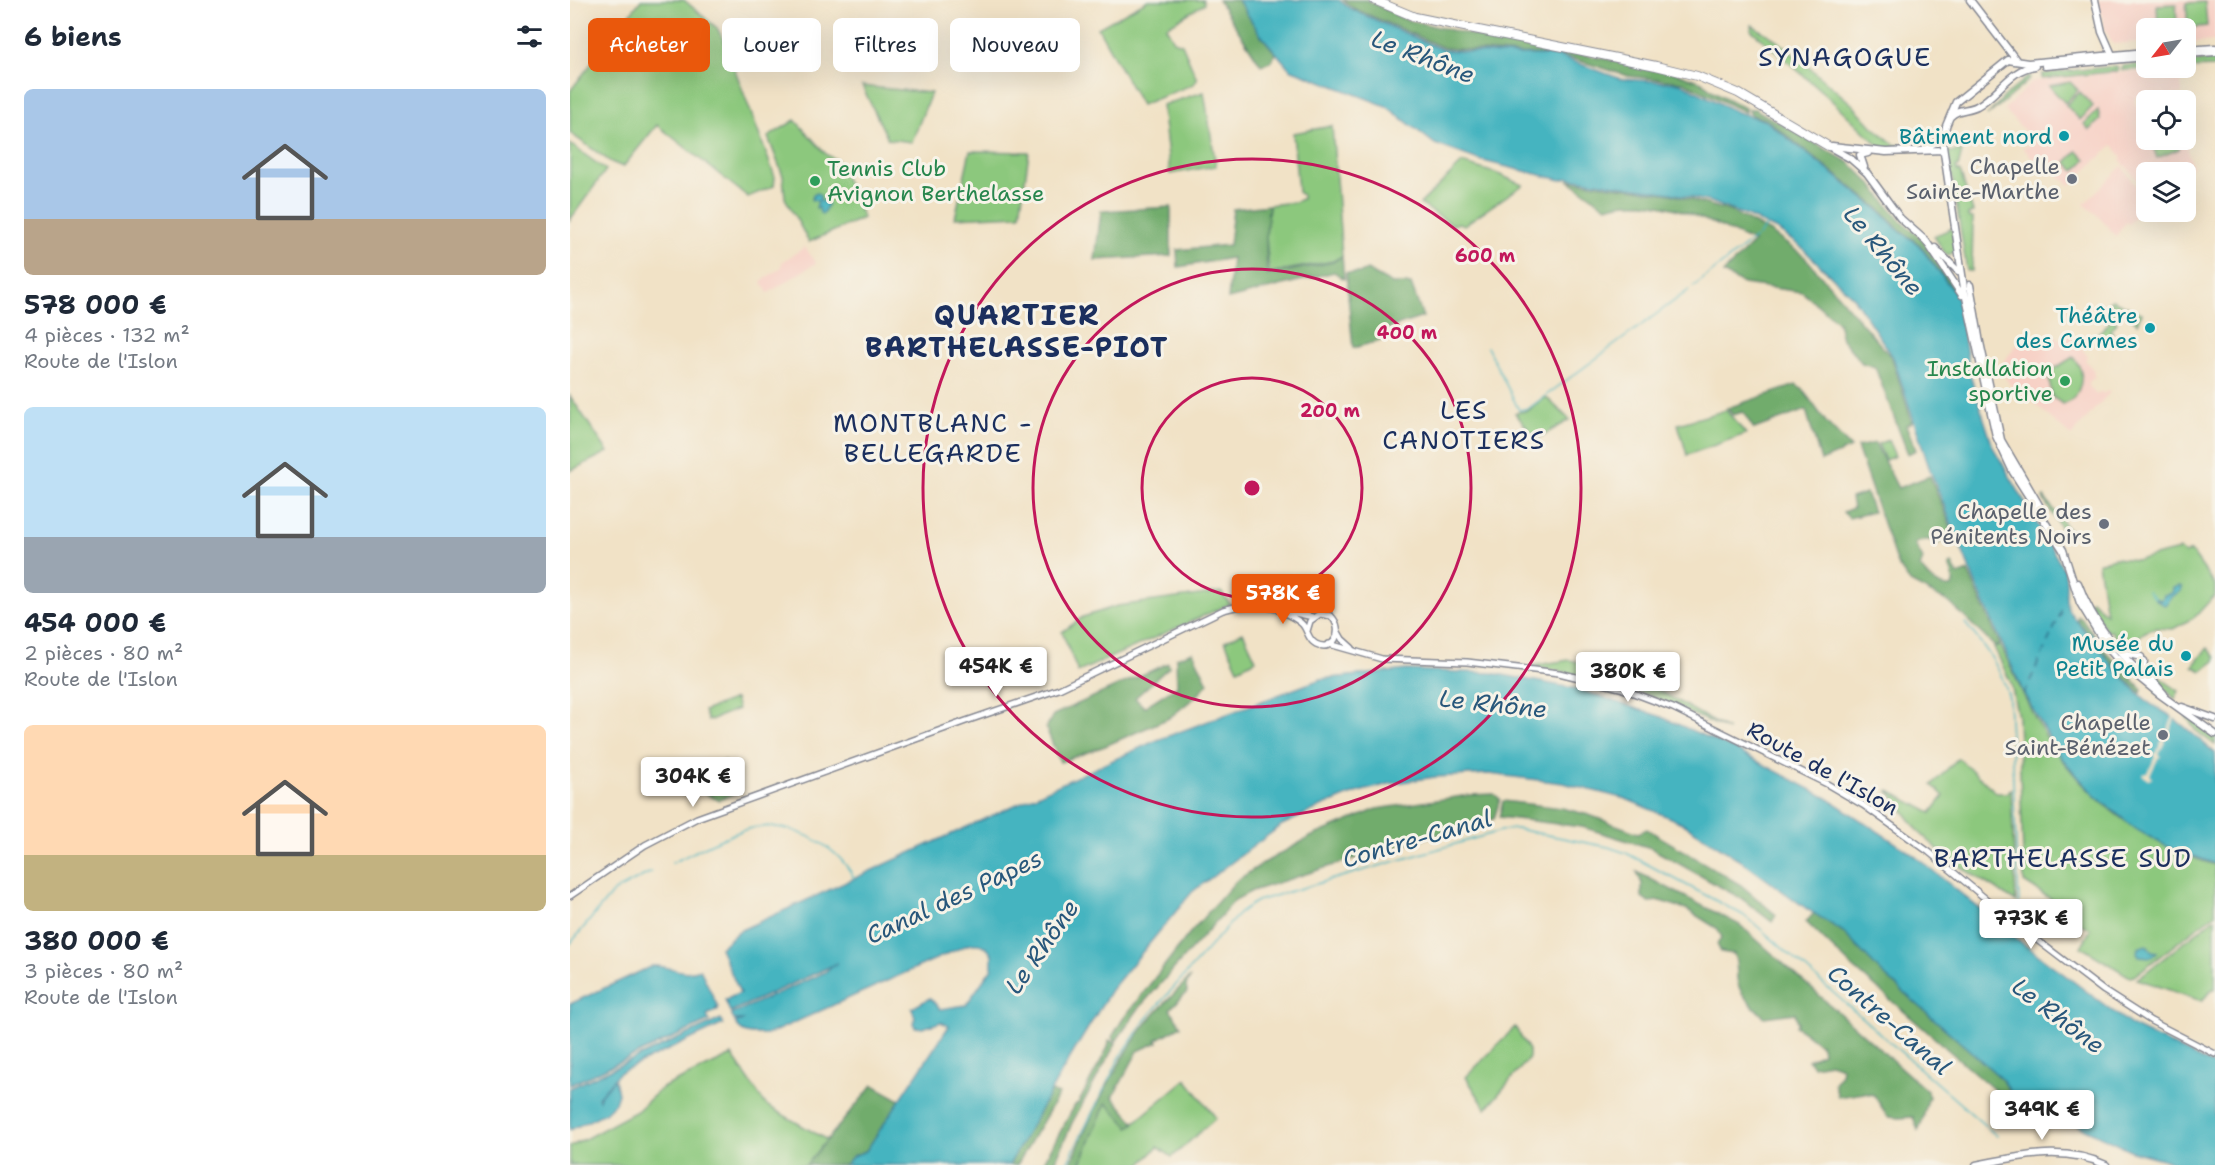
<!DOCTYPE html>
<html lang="fr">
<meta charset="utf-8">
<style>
:root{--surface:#fff;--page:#f6f6f7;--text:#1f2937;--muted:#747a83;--accent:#ea580c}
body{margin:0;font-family:"Shantell Sans",sans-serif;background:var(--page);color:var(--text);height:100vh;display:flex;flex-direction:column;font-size:22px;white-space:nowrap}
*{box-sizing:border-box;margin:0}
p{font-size:20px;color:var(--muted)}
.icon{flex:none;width:33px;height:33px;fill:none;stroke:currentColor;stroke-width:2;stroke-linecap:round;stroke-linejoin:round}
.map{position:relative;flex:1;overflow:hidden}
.sheet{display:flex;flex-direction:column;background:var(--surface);width:570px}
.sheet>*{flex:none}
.top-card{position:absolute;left:18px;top:18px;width:570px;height:54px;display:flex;gap:12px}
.needle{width:39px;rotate:239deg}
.fabs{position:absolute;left:1566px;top:18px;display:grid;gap:12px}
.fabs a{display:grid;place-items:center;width:60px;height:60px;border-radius:9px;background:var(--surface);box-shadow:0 6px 24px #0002;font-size:30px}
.price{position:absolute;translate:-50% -51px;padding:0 14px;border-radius:6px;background:#fff;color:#222;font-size:20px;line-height:39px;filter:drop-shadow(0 2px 3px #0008)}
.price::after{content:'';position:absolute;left:50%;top:36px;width:18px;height:14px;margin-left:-9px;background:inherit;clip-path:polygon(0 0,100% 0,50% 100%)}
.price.active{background:var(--accent);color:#fff}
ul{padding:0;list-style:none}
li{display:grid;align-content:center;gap:12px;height:318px;padding:0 24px}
li span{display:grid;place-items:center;height:186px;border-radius:9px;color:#555}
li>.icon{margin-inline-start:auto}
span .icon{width:108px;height:108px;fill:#fffc;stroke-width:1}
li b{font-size:26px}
h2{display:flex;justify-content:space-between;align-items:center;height:72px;padding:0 24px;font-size:26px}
.tag{padding:0 21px;border-radius:9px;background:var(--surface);box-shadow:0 6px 24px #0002;font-size:21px;line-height:54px}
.tag.active{background:var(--accent);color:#fff}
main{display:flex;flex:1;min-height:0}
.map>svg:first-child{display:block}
.built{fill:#f7d1c6}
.green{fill:#8cc87d;stroke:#547c6e;stroke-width:1.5}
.forest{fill:#71ac6c;stroke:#466e65;stroke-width:1.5}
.water{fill:#45b4c0;stroke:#30728f;stroke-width:1.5}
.pier{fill:#f1e2c6}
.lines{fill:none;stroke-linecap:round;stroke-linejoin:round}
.stream{stroke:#45b4c0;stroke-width:1.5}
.ferry{stroke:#28577b;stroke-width:1.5;stroke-dasharray:8 6;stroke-linecap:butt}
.minor-casing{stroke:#868892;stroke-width:8}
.major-casing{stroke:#868892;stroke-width:9}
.highway-casing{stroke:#868892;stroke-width:10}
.minor{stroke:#fff;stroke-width:5}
.major{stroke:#fff;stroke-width:6}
.highway{stroke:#fff;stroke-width:8}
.ring{fill:none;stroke:#c2185b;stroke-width:3}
.culture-dot{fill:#0f9aa8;stroke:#f7f3e8;stroke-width:2}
.worship-dot{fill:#6b7280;stroke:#f7f3e8;stroke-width:2}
.leisure-dot{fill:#2e9e5b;stroke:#f7f3e8;stroke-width:2}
.labels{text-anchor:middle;stroke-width:6;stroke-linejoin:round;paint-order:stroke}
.culture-label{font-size:22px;fill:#0d838f;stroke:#f7f3e8;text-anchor:end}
.worship-label{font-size:22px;fill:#5b616d;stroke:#f7f3e8;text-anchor:end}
.leisure-label{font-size:22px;fill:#27864d;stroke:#f7f3e8;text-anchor:start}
.street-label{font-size:22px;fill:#1b2f5e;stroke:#f7f3e8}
.water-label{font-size:24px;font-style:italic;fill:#28577b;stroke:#f7f3e8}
.quarter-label{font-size:26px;letter-spacing:1.5px;fill:#1b2f5e;stroke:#f7f3e8}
.district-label{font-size:28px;font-weight:bold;letter-spacing:1.5px;fill:#1b2f5e;stroke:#f7f3e8}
.centre{fill:#c2185b;stroke:#f7f3e8;stroke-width:3}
.ring-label{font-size:18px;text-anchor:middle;font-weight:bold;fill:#c2185b;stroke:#f7f3e8;stroke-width:6;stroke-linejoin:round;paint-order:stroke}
</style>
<main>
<section class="sheet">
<h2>6 biens<svg class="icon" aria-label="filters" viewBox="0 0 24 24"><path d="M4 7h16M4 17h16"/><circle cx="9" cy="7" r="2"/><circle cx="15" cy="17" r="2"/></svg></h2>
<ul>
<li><span style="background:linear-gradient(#a9c7e8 70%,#b9a48a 0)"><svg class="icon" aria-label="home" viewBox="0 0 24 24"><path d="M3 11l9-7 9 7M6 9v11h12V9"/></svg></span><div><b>578 000 €</b><p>4 pièces · 132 m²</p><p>Route de l'Islon</p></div></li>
<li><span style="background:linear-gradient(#bfe0f5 70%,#9aa5b1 0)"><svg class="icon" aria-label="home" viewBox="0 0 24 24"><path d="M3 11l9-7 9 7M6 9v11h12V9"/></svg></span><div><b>454 000 €</b><p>2 pièces · 80 m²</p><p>Route de l'Islon</p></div></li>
<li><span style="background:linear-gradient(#ffd9b3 70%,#c2b280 0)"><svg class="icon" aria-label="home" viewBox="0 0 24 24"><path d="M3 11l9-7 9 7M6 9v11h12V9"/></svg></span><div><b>380 000 €</b><p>3 pièces · 80 m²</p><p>Route de l'Islon</p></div></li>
</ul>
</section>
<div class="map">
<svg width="1645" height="1165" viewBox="0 0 1645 1165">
<rect width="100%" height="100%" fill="#f7f3e8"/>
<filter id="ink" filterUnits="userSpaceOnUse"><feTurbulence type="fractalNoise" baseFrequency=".0167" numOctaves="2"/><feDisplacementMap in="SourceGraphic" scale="12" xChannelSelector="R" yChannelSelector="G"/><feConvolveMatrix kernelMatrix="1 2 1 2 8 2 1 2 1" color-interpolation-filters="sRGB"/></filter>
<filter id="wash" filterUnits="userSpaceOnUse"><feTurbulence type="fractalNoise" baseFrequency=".008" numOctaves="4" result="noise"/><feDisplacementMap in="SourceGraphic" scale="24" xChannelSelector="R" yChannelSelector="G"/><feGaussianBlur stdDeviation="1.35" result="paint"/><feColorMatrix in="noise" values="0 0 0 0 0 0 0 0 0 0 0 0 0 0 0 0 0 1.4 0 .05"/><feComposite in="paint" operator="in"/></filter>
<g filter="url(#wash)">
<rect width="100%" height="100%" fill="#f1e2c6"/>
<!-- built -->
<path class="built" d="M1528,0H1645V41L1616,43V28H1576V46H1569V42L1543,44L1534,27Z
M1610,70L1612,95L1565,97V102L1571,118L1562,127L1573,119L1576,128V140H1615L1622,167L1616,173L1576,172V190L1550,160L1552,158L1543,145L1500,185L1484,172L1479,176L1452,147L1460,145L1464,141L1434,109L1463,81L1552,72Z
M1552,166L1576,199V208L1558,224L1556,222L1546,236L1527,215L1514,204Z
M235,247L246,263L198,293L191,281L211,268L212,262Z
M1500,332L1518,357L1515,360L1525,372L1523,374L1525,377L1517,383L1526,395L1531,391L1533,394L1538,390L1540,392L1501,436L1460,400L1440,385L1429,368L1451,339L1464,334L1468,342L1484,334L1488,340Z"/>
<!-- green -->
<path class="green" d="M71,0H114L147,28L155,43L205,177L204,186L178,197L87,125L53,167L41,162L0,133V91Z
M578,0H633L634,4L596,27L604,41L612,44L627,79L624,84L571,105L528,28Z
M1635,2L1637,26L1618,28L1616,3Z
M1606,4L1607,28H1588L1587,5Z
M1182,25L1207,40L1283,105L1302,126L1325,145L1345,144L1347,146L1314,149L1309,146L1258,97L1186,34L1181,30Z
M1645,59V67L1618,68V63Z
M1576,64V68H1613L1552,70V66Z
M1547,66L1548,71L1472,79V74Z
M1459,76L1460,79L1417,116L1434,97Z
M1500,82L1508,90L1495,103L1479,86Z
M292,86L361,93L342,142L318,139Z
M634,92L646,166L600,174L592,105Z
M1510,92L1523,106L1510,120L1496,105Z
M1528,110L1530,120L1519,130L1514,124Z
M225,120L257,155L267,160L293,218L239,242L215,198L213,176L198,137Z
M762,126L772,256L763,261L699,273L696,235L699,205L725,202L732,199V195L728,192L723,133Z
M1587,140H1606L1609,149L1587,158L1581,141Z
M0,144L36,170L0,220Z
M400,151L459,152L450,215L385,218Z
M1392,151L1388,167L1386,168L1387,171H1390L1403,212L1398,215V217L1403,218L1402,271H1397L1378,152Z
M1507,151L1516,159L1505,171L1496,162Z
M892,163L928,174L953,185L894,225L889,223L883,225L850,204Z
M1382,228L1385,252L1378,255L1374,252L1364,236Z
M1542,300L1572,313L1567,323L1552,309L1549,308L1542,318L1547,323L1540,330L1543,333L1532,343L1526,335L1540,322L1534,317L1543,306L1539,302Z
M1503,357C1506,361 1510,366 1511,371C1513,384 1507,401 1493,404L1482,397L1479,378H1476L1474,375Z
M0,396L38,452L0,471Z
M976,397L1000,420L966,439L945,413L959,410Z
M1156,410L1176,434L1117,455L1108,424Z
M1318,440L1325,456L1315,460L1308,444Z
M1474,497L1501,533L1496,537L1473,498Z
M1609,550L1615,554L1621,551L1645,585V595L1625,617L1603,629L1586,628L1575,632L1558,646L1548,642L1541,631L1537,632L1519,601L1522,600L1536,614L1528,563L1544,558L1568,560Z
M651,592L660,604L508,672L492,632L513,617L547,606Z
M673,632L686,660L668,669L655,641Z
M1430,645C1443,671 1454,698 1468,723C1506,792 1570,843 1645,865V914L1564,976L1560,977L1511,947L1521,929L1500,919L1498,910L1454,882L1448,717L1441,683L1424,647Z
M1637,648L1645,657V661L1632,671L1623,666Z
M999,660L1057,672L1158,730L1084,697L1020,677L960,666Z
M1580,671L1609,691L1605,699L1578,672Z
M165,699L168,709L138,721L134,711Z
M1615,714L1645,737V745L1625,730Z
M1388,758L1427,793H1436L1441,789L1446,902L1381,861L1349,832L1318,790L1361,813L1374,796L1362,785Z
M155,761L165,793L149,800C129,792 131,789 128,768Z
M1645,918V989H1642L1632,1001L1567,979Z
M945,1027L959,1050V1058L916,1109L896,1077Z
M162,1055L196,1105L257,1140L236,1165H0V1147L67,1111L92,1088Z
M616,1079L646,1118L602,1157L588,1147L570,1165H510L536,1102L559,1127Z"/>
<!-- forest -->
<path class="forest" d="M648,0H668L690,34L706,54L700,62L691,65Z
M773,0H797L834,19L936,43L1005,53L1104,72L1132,82L1143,91L1175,108V112L1113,82L1058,76L991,55L948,54L874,48L783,8Z
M1178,109H1185L1280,163L1302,185L1329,219L1351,238L1386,289L1385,292L1350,245L1328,228L1313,212L1197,120L1182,115Z
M998,180L1101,194L1160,211L1200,232L1235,257L1322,358L1342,422L1336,425L1346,450L1338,454L1305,367L1292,363L1272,339L1268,322L1232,292L1173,284L1153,273L1184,242C1138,222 1087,191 1036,207Z
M699,205L696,235L697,275L763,262L772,256L774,279L764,272L658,299L662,258L608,267L607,250L659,245L663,209Z
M601,207V256L525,260L531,211Z
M797,270L822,284H841L853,317L817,329L820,338L783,348L776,273H791Z
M1226,385L1233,390L1256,422L1281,448L1251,461L1236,410L1184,429L1173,412L1163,415L1157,408Z
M1305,443L1328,488L1360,476L1384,534L1367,544C1359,538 1354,539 1345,544L1353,559L1350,567C1359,578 1367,588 1382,587C1385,579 1383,573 1379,566L1382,564L1388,575L1398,571L1430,644L1424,646L1380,603L1340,582L1327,564L1287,447Z
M1296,493L1303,512L1279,518L1273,512L1283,508L1281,498Z
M1508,616L1513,620L1537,653L1572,689L1571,693C1552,676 1532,656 1521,634L1516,633L1507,619Z
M623,652L638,683L629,694L599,718L535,746L490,762L476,728L483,715L598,663L599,667L565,698L574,707L607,686L606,658Z
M924,794L930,799L924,819L805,852L682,891L665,900L569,1008L546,1041L542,1037L553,1019L618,935L666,881L692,864L740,837L807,809L899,795Z
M933,801L992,808L1019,815L1068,833L1077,829L1171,885L1206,915L1202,922L1172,899L1081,848L1012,827L929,817Z
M1067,872L1170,925L1357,1091L1359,1097C1354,1109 1355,1119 1348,1130L1343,1117L1329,1118L1318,1117L1304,1095L1294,1093L1268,1097L1264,1083L1271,1074L1272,1067L1260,1063L1243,1066L1238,1060L1253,1053L1252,1046L1226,1026L1228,1023L1225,1013L1194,1017C1184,1006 1168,995 1167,978C1166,967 1168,966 1164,954L1151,952L1147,944L1152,938L1148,929L1116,909L1090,901L1079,902L1072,897V884Z
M1244,913L1272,931L1313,974L1432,1079L1441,1093L1436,1100L1278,963L1236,922Z
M620,977L616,986L617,992L600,1009L611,1026L586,1040L588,1042L568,1051L543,1097L565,1123L559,1127L536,1103L510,1165H500C520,1118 542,1070 572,1029C586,1010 605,994 620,977Z
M539,1040L546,1043L502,1123L484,1165H472L505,1105L509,1102L538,1047Z
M303,1085L330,1100L296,1151L283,1156L275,1165H236Z
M480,1091L489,1094L447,1165H439Z"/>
<!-- water -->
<path class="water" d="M668,0H769L781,9L873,50L948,55H986L1051,79L1110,83L1167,112L1196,121L1311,212L1326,228L1349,245L1387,296L1401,378L1423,447L1494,570C1499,583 1493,596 1498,609C1502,617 1511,625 1516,633H1521C1534,659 1557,683 1578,702C1584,707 1594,711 1602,717C1617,728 1631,741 1645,753V864L1598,847L1567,830L1524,795L1489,755L1454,694L1405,582L1360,470L1323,357L1283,297L1231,247L1207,230L1177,216L1141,202L1101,193L998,178L991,180L909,160L865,144L816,106L720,69L690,34Z
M247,193L250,195V200L258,204L253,214L250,213L249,208H246L248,201L242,200L243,195Z
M1609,586L1612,587L1611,591L1601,597L1597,604L1594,605L1584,598L1592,600L1594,595L1602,593L1603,588Z
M837,670L922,673L1008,689L1089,716L1164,749L1257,798L1341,853L1451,942L1564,1027L1645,1066V1165H1614L1562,1151L1468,1107C1447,1107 1443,1095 1432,1079L1313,974L1272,931L1237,909L1170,860L1112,823L1056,799L993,783L919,774L865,777L819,784L785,793L746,809L712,825L622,892L541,990L494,1068L439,1165H275L283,1156L296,1151L379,1026L371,1022L353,1028L345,1027L343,1023L345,1018L342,1008L360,998L370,1009L396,1005L422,968V954C416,944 407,942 397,945L199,1034C185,1034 171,1037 165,1022L175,1020H164L161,1014L253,973L268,963L160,1012L155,1000L170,993L150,948L169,931L585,741L751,679Z
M1576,945L1582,951L1587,952L1581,957L1569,956L1567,953L1568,948Z
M82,966C102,965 112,977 130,969L148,1007L146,1009H149L137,1015L139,1021L0,1085V1004Z
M151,1019L153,1024L49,1073L28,1097L29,1100L31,1094L45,1079L48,1094L45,1103L35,1113L0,1130V1088Z"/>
<!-- pier -->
<path class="pier" d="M1604,715L1606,716L1598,735L1600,738L1596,739L1589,754L1592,757L1588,758L1580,775L1582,778L1578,780L1572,774L1578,773L1585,757L1583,754L1586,753L1594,737L1590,733L1597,732Z"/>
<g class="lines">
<!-- stream -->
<path class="stream" d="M1188,236L1197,225
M1123,287L1185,238
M917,347L949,410L959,408L1119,290
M1578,591L1585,598
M1395,623C1415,647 1431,667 1439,698L1449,903
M102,863C125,852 153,836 178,829C217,819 266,843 284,878
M1448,917L1449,912
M0,944L43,892L81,872
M496,1165L549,1059L575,1020L665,918L673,910L687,901L934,830L947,829L1038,847L1056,853L1173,915L1186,925L1427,1136"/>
<!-- ferry -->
<path class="ferry" d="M1454,694L1491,613V607"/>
</g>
</g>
<g filter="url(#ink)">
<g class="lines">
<defs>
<path id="minor" d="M713,612C720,616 728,619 733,625C738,631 738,640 746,644C764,653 775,630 761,616L750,614L740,621L737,631
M768,632L772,639L782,648
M759,644L812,659L897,662L989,673L1050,688L1103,708L1257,784L1293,805L1359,852L1450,927L1534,991L1581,1021L1645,1054
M0,896L75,845L127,818L396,721L489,689L653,610L665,607L689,605L743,617"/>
<path id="major" d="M1400,0L1447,61
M1525,0L1532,32L1543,57
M1616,50L1645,48
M1576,52L1458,63L1438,60L1386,102L1376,126L1373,146L1394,288L1426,436L1443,472L1493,550L1510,603L1537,647L1550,662L1588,693L1645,734
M1616,54L1645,52
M1475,66L1576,57
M1381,116C1388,108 1398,111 1407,106C1428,95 1440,69 1465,66
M1258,146L1281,159L1297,173L1330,218L1356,241L1392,295
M1262,146L1316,152L1373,150
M1356,147L1367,142L1373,134
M1294,167L1290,155L1298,153
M1365,248L1388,271
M1400,285L1409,337
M1408,333L1431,440L1469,505
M1508,583C1523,624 1549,654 1581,683
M1551,652L1571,657
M1574,661L1573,669L1594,694
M1612,707L1645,719
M1406,1165C1450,1156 1493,1145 1536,1165"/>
<path id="highway" d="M804,0L845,17L1086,66L1127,76L1168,93L1258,146"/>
</defs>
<!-- minor casing -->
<use href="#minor" class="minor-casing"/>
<!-- major casing -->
<use href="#major" class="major-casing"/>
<!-- highway casing -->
<use href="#highway" class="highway-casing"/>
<!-- minor -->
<use href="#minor" class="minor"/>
<!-- major -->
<use href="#major" class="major"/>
<!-- highway -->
<use href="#highway" class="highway"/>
</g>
</g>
<!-- distance rings -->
<g class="ring">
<circle cx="682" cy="488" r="110"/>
<circle cx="682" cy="488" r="219"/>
<circle cx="682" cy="488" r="329"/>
</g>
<!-- markers -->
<g class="culture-dot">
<circle cx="1494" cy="136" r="6"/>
<circle cx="1580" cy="328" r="6"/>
<circle cx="1616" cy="656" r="6"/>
</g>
<g class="worship-dot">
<circle cx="1502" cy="179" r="6"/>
<circle cx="1534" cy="524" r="6"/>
<circle cx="1593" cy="735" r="6"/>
</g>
<g class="leisure-dot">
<circle cx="245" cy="181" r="6"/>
<circle cx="1495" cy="381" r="6"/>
</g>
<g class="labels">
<!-- culture labels -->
<g class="culture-label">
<text x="1482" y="144">Bâtiment nord</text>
<text x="1568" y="323">Théâtre<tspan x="1568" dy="25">des Carmes</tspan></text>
<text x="1604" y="651">Musée du<tspan x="1604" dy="25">Petit Palais</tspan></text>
</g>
<!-- worship labels -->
<g class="worship-label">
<text x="1490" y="174">Chapelle<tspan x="1490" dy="25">Sainte-Marthe</tspan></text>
<text x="1522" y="519">Chapelle des<tspan x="1522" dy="25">Pénitents Noirs</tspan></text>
<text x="1581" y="730">Chapelle<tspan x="1581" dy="25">Saint-Bénézet</tspan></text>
</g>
<!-- leisure labels -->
<g class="leisure-label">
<text x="257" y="176">Tennis Club<tspan x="257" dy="25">Avignon Berthelasse</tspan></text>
<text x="1483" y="376" text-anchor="end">Installation<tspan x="1483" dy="25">sportive</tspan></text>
</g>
<!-- street labels -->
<g class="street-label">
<text transform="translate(1253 768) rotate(29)" y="8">Route de l'Islon</text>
</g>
<!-- water labels -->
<g class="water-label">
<text transform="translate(853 57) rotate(21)" y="8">Le Rhône</text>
<text transform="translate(1313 251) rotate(50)" y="8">Le Rhône</text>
<text transform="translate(923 704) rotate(6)" y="8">Le Rhône</text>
<text transform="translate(847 839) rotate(-16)" y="8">Contre-Canal</text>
<text transform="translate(384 897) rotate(-25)" y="8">Canal des Papes</text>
<text transform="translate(472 947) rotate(-55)" y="8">Le Rhône</text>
<text transform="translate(1488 1016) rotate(37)" y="8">Le Rhône</text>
<text transform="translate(1319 1020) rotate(41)" y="8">Contre-Canal</text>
</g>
<!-- quarter labels -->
<g class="quarter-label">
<text x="1275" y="66">SYNAGOGUE</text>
<text x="894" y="419">LES<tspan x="894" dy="30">CANOTIERS</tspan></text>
<text x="363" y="432">MONTBLANC -<tspan x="363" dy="30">BELLEGARDE</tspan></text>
<text x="1493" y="867">BARTHELASSE SUD</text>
</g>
<!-- district labels -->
<g class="district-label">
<text x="447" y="325">QUARTIER<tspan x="447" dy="32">BARTHELASSE-PIOT</tspan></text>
</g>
</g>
<circle cx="682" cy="488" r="9" class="centre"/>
<g class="ring-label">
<text x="915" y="262">600 m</text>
<text x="837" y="339">400 m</text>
<text x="760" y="417">200 m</text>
</g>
</svg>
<div class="fabs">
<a><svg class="needle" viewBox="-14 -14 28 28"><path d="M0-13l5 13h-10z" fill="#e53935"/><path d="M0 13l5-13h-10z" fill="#747a83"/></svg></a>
<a><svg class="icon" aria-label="locate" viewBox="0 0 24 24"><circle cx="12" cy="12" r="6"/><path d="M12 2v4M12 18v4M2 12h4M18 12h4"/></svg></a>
<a><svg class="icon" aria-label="layers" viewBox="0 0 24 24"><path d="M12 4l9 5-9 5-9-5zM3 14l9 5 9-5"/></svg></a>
</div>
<b class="price active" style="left:713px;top:625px">578K €</b>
<b class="price" style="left:426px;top:698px">454K €</b>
<b class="price" style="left:1058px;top:703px">380K €</b>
<b class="price" style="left:123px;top:808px">304K €</b>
<b class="price" style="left:1461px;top:950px">773K €</b>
<b class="price" style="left:1472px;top:1141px">349K €</b>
<div class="top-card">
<a class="tag active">Acheter</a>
<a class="tag">Louer</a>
<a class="tag">Filtres</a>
<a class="tag">Nouveau</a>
</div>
</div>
</main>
